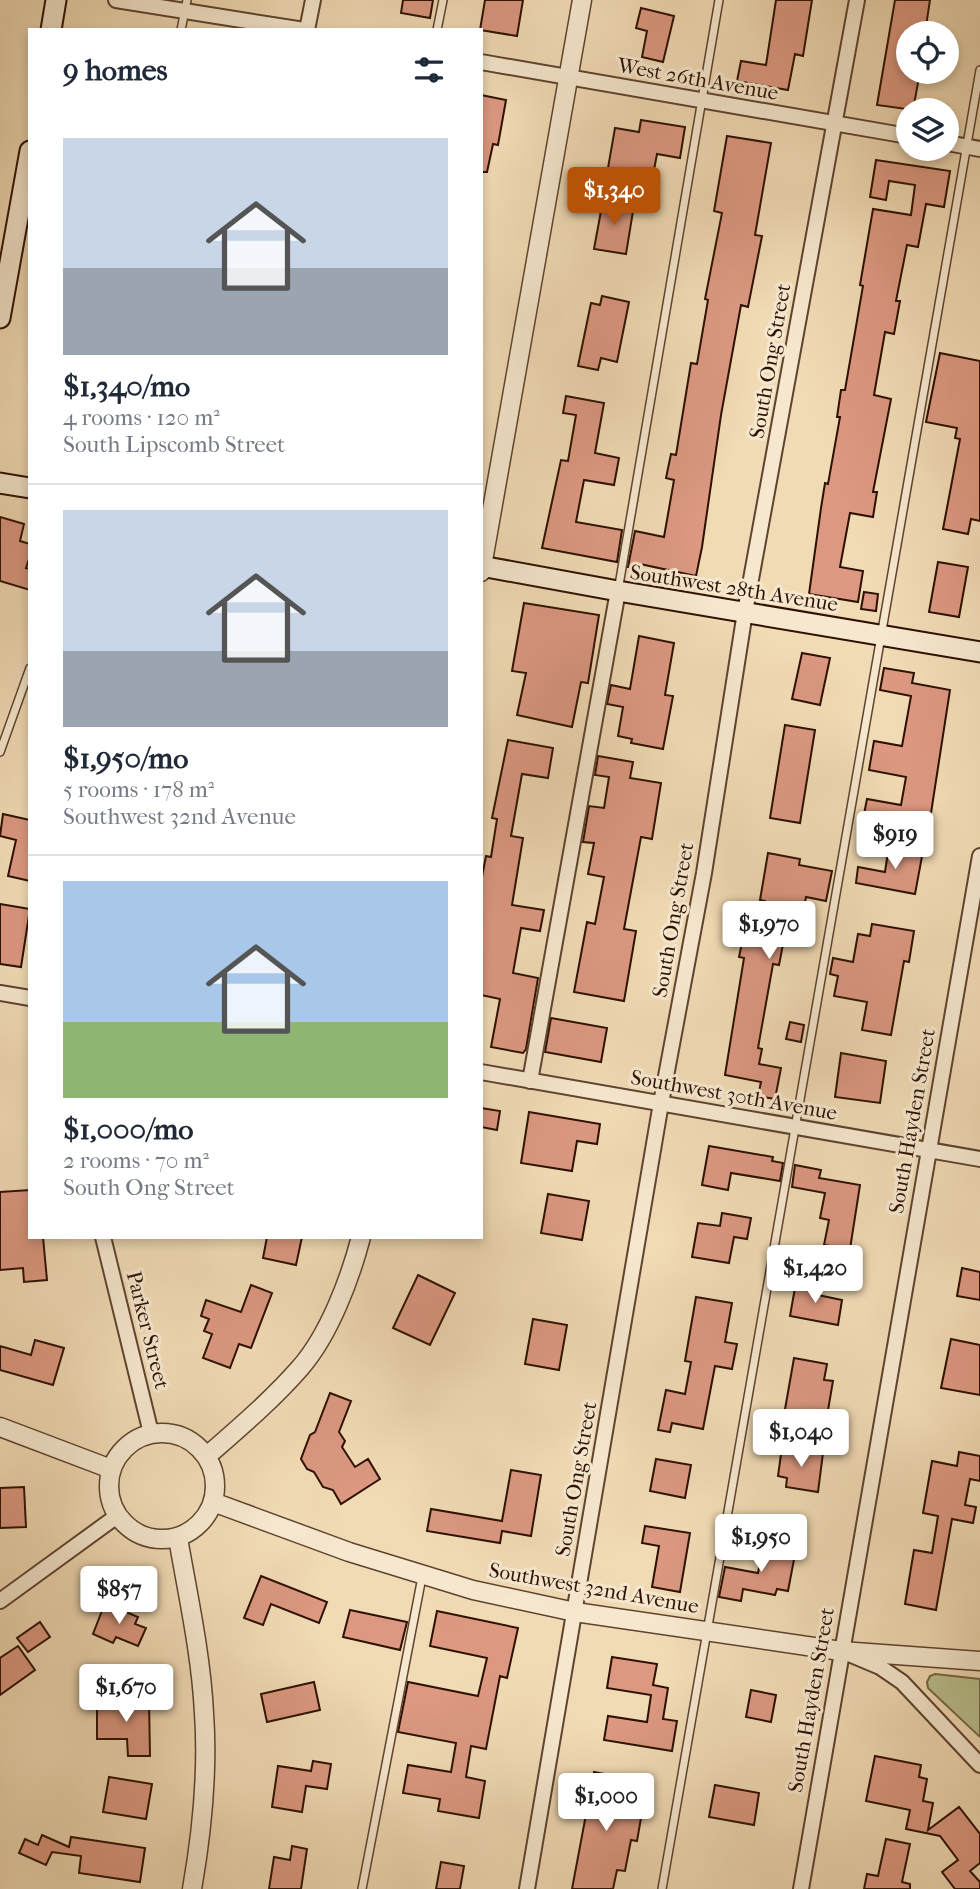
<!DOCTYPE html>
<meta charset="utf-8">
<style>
:root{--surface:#fff;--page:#f6f6f7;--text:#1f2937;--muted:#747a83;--line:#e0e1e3;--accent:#b45309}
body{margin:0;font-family:"IM FELL French Canon",serif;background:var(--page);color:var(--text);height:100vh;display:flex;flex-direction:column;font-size:26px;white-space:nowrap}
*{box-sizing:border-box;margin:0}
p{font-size:23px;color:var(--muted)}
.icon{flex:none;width:38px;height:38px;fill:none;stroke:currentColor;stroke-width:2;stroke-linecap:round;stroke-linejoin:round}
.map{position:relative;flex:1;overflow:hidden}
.drawer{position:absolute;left:28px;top:28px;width:455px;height:1211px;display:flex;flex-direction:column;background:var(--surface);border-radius:0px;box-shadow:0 4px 10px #0003}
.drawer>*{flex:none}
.fabs{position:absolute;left:896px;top:21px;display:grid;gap:14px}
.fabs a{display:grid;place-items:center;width:63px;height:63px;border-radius:50%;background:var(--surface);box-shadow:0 4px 10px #0003;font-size:35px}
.price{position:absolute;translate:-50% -60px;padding:0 16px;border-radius:7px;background:#fff;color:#222;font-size:23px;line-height:46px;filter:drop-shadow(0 2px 4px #0008)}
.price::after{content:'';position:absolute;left:50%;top:42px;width:21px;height:16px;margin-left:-10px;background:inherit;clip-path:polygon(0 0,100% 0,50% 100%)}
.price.current{background:var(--accent);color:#fff}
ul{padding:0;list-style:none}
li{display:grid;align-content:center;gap:14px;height:371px;padding:0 35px}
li+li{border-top:2px solid var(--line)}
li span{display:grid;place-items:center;height:217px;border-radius:0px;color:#555}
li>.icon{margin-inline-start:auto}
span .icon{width:126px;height:126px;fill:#fffc;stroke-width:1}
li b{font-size:30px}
h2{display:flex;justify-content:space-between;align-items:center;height:84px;padding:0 35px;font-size:30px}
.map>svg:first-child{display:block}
.green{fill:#bac08d;stroke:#746848;stroke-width:2}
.building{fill:#dc9881;stroke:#2d1002;stroke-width:2}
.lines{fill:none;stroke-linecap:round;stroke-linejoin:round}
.service-casing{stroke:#5e432f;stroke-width:10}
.minor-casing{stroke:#5e432f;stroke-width:18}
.tertiary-casing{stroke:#5e432f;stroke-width:21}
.secondary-casing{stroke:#2d1002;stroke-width:23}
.service{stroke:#f6e8cf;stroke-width:7}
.minor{stroke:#f6e8cf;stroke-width:14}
.tertiary{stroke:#f6e8cf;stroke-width:18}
.secondary{stroke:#f6e8cf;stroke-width:19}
.labels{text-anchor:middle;stroke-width:6;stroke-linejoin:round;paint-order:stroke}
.street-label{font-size:21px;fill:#2d1002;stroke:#f6e8cf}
</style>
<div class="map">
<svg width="980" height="1889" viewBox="0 0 980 1889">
<rect width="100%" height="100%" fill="#f1dbb5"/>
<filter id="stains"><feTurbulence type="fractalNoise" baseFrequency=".00286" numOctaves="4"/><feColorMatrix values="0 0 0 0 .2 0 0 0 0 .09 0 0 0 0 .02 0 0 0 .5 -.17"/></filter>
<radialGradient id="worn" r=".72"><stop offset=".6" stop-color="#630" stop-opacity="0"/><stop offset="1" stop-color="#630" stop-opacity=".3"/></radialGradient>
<!-- green -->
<path class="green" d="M935,1674L980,1679V1737L928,1688L927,1682L930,1676Z"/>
<!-- building -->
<path class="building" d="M403,0H433L430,18L401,13Z
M485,0H523L517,36L480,30Z
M776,0H812L803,56L795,54L788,90L737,81L741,61L766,65Z
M895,0H930L925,33H908V72H920L913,110L877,105Z
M641,8L674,16L663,62L642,57L647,31L636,28Z
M481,95L506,100L498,145L493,144L487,172H481Z
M641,120L685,127L680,158L657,154L653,175L608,168L615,128L639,132Z
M727,136L771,143L755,235L762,236L748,307L741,305L721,415L702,547L696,576L640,564L639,569L628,567L635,531L664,537L674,480L666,478L671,454L676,455L691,363L697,364L708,300L705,299L722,213L714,211Z
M876,160L950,171L944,207L926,204L918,247L907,245L896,301H900L894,334L885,332L874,395L891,399L873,492H877L873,517L850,513L840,567L863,571L858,602L809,594L821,508L825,483L828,484L840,417H837L841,390H845L863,286L860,285L873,209L911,215L915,185L889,181L886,200L870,197Z
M603,200L634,205L626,254L594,249Z
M602,296L629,302L617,362L601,358L598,370L578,366L591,303L600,305Z
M940,353L980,361V521L971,519L968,534L943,529L960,439L955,438L957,428L926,422Z
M566,396L604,403L595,453L619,458L614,485L584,480L576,522L622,530L617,562L542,548L561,460L568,461L576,415L563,413Z
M0,517L24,524L20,541L30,544V556L26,568L30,569V590L0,581Z
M938,562L968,567L959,617L929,612Z
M864,592L878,594L876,611L861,609Z
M524,603L599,615L588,683L581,682L572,727L517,715L526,673L512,671Z
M639,636L674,643L665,695L673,696L663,749L631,743L632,739L618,736L623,707L607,704L611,685L630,689Z
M802,653L830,658L820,705L792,699Z
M884,668L914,673L912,683L950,690L929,826L864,814L867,799L901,805L906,777L869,770L874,741L902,746L911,696L880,690Z
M785,725L815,730L800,823L770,818Z
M508,740L553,748L548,778L522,774L511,836L523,838L512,905L544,910L540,931L521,928L513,973L538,978L526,1049L523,1053L491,1047L500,999L481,995V882L486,856L491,857L497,819L492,818Z
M598,756L633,762L630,778L661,783L652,839L641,837L624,929L636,931L624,1001L574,992L587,922L595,924L604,877L588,874L594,843L583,842L589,806L604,808L609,777L595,775Z
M3,814L30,820V881L8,876L16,840L0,836Z
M889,845L923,851L915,894L856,883L858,867L885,872Z
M768,853L800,859L799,865L832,871L826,901L806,897L797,942L784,939L779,965L773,964L758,1048L762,1049L759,1064L781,1068L775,1099L758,1096L761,1082L725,1075L744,958L739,957L746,923L760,926L765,901L760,900Z
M0,904L30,909L21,967L0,964Z
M872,924L914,931L909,962L904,961L891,1035L862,1030L867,1002L834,996L838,976L830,974L833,958L853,962L858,934L870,936Z
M551,1018L607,1028L601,1062L545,1052Z
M790,1022L804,1025L801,1042L786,1039Z
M841,1053L886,1061L880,1103L835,1097Z
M481,1108L500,1111L497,1130L481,1127Z
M529,1112L600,1124L597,1144L577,1141L572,1171L521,1163Z
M709,1146L773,1157L772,1161L783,1163L780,1181L731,1173L728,1190L702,1185Z
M795,1165L821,1170L819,1178L860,1185L850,1249L824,1245L829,1220L820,1218L825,1193L792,1187Z
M30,1190V1237H43L47,1280L24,1282L23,1268L0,1270V1192Z
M548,1194L589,1201L582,1240L541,1233Z
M722,1213L751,1218L747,1239L734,1237L729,1263L692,1257L698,1223L720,1226Z
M267,1237H302L296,1265L263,1258Z
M962,1268L980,1272V1300L957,1296Z
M418,1275L455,1293L430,1345L393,1328Z
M796,1282L820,1286L818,1295L842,1300L838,1325L790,1316Z
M251,1285L272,1293L251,1348L239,1344L230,1368L203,1358L212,1334L204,1331L209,1319L201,1316L206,1300L241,1312Z
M696,1297L732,1303L725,1342L737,1344L732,1369L715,1366L703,1429L672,1423L670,1432L658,1430L666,1390L685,1394L691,1362L685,1361Z
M533,1319L567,1325L559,1370L525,1364Z
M951,1339L980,1345V1395L941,1388Z
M35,1340L64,1348L53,1385L0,1370V1346L31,1355Z
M794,1358L827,1364L824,1380L833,1381L826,1422L784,1415Z
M330,1393L351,1401L339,1432L345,1441L342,1447L355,1467L368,1459L380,1479L341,1504L333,1490L323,1487L314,1472L307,1469L301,1459L310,1435L315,1432Z
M782,1447L823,1453L818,1492L786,1487L787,1478L778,1476Z
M959,1452L980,1456V1481L970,1479L965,1505L976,1507L973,1523L952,1519L936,1610L905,1604L914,1550L932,1553L938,1516L923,1513L932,1461L957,1466Z
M656,1459L691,1465L685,1498L650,1491Z
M511,1470L541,1475L531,1536L502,1531L500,1543L427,1531L431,1509L502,1521Z
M24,1487L26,1527L0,1528V1488Z
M645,1526L690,1533L680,1592L652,1587L659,1546L642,1543Z
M764,1543L796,1549L788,1591L777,1589L775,1595L743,1589L741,1601L719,1597L725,1567L758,1573Z
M261,1576L327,1602L319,1623L271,1604L263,1625L244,1618Z
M105,1603L138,1617L135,1624L146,1628L138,1646L116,1637L113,1643L93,1634Z
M350,1610L407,1622L400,1650L343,1637Z
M437,1611L518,1628L507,1678L500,1676L486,1749L471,1746L466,1777L485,1781L479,1818L438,1811L440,1799L403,1793L408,1765L451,1772L456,1743L398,1732L408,1682L478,1696L487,1658L430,1646Z
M40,1622L50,1637L28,1652L17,1638Z
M18,1646L35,1670L0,1695V1658Z
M612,1657L657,1664L653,1685L668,1688L663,1719L677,1721L672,1751L604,1740L608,1716L647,1722L651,1695L607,1688Z
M314,1682L320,1710L267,1722L261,1694Z
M751,1690L776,1695L771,1722L746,1717Z
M149,1700L150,1756H128L127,1739H97V1701Z
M875,1756L921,1765L919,1777L927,1779L923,1801L933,1803L928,1830L959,1807L980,1834V1863L970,1871L980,1882V1889H955L942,1872L958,1860L940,1836L906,1829L910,1810L866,1801Z
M313,1761L331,1764L327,1789L306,1786L302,1812L272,1807L278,1766L311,1771Z
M594,1772L635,1780L629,1816L641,1818L637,1841L631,1840L625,1871L617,1870L613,1889H572Z
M109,1777L152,1784L146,1819L103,1812Z
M715,1785L759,1793L754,1825L709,1817Z
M42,1835L69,1847L71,1837L145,1848L140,1882L79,1873L81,1856L52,1852L46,1865L19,1853L25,1839L38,1845Z
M886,1839L910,1844L902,1882L910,1884V1889H864L867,1874L878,1876Z
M292,1846L307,1849L301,1889H269L274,1857L290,1860Z
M441,1862L464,1866L460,1889H436Z"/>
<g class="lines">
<defs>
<path id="service" d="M181,30L187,0
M437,30L443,0
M618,591L719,0
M0,752L30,668
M362,1889L422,1577
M662,1889L980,70"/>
<path id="minor" d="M116,0L304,30
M307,30L313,0
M481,62L908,136
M947,143L980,149
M0,993L30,998
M481,1072L980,1159
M530,1081L618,591
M103,1237L151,1433
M0,1601L117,1516
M849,1654L880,1667L902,1682L980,1765
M527,1889L661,1103L704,873L745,612L857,0
M801,1889L980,856"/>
<path id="tertiary" d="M481,572L582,0
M0,1427L111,1469
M109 1486a53 53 0 1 1 106 0a53 53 0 1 1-106 0Z
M207,1456C239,1428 272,1400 300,1368C329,1335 350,1279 361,1237
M213,1502L349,1552L473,1590L575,1612L841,1651L980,1661
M178,1538C188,1596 201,1654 204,1713C208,1770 202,1832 192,1889"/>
<path id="secondary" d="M51,30L56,0
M0,318L30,151
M0,483L30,488
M481,566L618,591L980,652"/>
</defs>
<!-- service casing -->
<use href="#service" class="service-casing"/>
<!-- minor casing -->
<use href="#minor" class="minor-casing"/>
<!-- tertiary casing -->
<use href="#tertiary" class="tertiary-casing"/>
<!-- secondary casing -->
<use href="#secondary" class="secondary-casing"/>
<!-- service -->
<use href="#service" class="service"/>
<!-- minor -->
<use href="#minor" class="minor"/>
<!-- tertiary -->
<use href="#tertiary" class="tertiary"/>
<!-- secondary -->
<use href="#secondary" class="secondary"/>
</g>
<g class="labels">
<!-- street labels -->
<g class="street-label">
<text transform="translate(698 79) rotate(10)" y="7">West 26th Avenue</text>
<text transform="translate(770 361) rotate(-80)" y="7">South Ong Street</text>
<text transform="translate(734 588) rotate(9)" y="7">Southwest 28th Avenue</text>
<text transform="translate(673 920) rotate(-80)" y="7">South Ong Street</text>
<text transform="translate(734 1095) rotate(10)" y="7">Southwest 30th Avenue</text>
<text transform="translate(912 1121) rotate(-80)" y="7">South Hayden Street</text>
<text transform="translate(148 1330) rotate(76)" y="7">Parker Street</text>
<text transform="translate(576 1479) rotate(-80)" y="7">South Ong Street</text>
<text transform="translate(594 1588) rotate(10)" y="7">Southwest 32nd Avenue</text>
<text transform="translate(811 1700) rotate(-80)" y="7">South Hayden Street</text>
</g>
</g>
<rect width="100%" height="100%" filter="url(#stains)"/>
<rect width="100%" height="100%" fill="url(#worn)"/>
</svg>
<div class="fabs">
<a><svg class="icon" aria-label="locate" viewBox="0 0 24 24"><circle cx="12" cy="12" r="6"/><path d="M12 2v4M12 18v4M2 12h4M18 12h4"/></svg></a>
<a><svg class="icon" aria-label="layers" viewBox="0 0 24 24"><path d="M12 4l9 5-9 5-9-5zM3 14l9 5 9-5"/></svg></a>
</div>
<b class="price current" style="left:614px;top:227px">$1,340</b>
<b class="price" style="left:895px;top:871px">$919</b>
<b class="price" style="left:769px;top:961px">$1,970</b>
<b class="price" style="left:815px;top:1305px">$1,420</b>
<b class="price" style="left:801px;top:1469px">$1,040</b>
<b class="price" style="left:761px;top:1574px">$1,950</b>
<b class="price" style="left:119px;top:1626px">$857</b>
<b class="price" style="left:126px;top:1724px">$1,670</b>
<b class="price" style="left:606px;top:1833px">$1,000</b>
<section class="drawer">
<h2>9 homes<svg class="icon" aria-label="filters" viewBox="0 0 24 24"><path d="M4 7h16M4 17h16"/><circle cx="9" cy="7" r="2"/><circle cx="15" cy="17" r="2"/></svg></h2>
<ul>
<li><span style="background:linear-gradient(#c9d6e8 60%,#9aa5b1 0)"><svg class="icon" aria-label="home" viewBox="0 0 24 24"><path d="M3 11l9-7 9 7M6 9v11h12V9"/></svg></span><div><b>$1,340/mo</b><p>4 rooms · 120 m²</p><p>South Lipscomb Street</p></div></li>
<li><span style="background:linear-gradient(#c9d6e8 65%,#9aa5b1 0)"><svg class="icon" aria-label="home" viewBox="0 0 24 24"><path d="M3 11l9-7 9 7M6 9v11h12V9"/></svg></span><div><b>$1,950/mo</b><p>5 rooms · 178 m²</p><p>Southwest 32nd Avenue</p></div></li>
<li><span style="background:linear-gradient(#a9c7e8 65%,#8fb573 0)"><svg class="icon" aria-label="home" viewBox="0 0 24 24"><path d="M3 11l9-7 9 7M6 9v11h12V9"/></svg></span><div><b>$1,000/mo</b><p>2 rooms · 70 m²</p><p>South Ong Street</p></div></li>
</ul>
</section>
</div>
